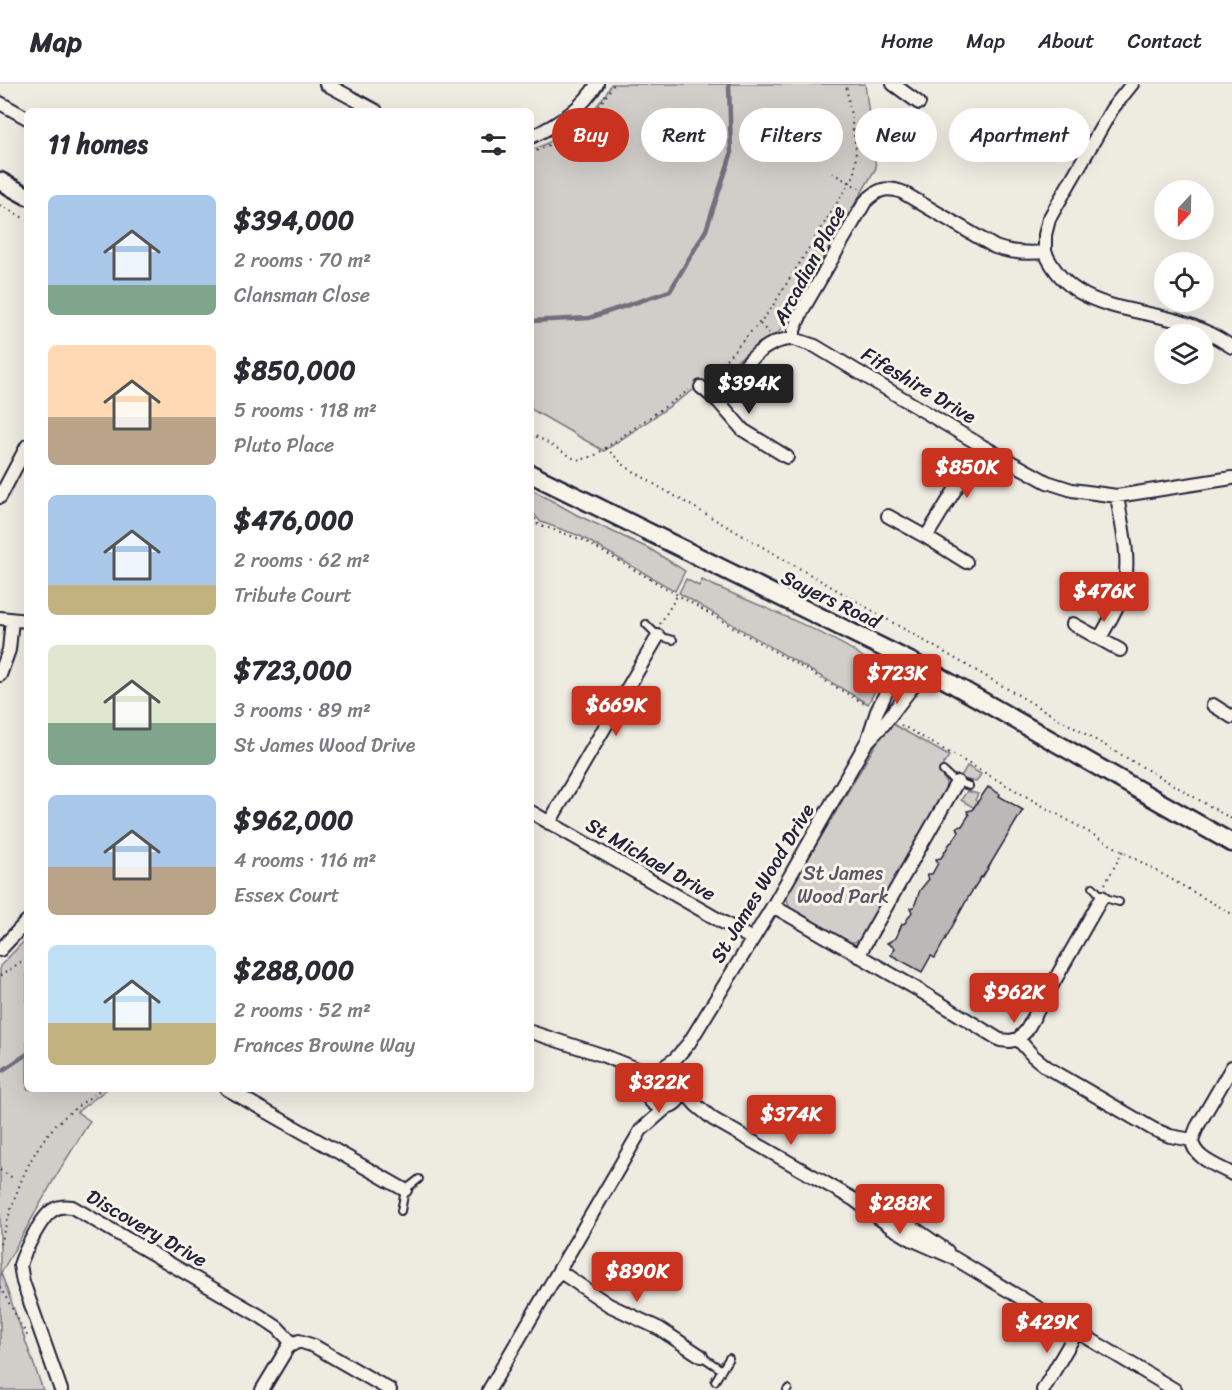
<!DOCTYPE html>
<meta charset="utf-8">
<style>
:root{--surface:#fff;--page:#f2f2f3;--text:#2b2b33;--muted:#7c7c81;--line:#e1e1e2;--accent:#c8321e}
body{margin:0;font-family:Sriracha,sans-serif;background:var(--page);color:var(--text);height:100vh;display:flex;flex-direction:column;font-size:22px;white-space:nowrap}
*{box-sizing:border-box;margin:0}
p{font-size:20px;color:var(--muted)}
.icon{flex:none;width:33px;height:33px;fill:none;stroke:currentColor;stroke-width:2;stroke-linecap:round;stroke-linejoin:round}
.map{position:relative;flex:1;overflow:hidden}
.side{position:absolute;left:24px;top:24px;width:510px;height:984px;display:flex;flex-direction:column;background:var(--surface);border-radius:9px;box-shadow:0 6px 24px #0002}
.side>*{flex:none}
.hud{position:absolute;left:552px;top:24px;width:570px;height:54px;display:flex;gap:12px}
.needle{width:39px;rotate:202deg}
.fabs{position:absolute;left:1154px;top:96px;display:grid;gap:12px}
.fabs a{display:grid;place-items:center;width:60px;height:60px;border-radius:50%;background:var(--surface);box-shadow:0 6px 24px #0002;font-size:30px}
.price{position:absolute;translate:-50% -51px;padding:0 14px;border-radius:6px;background:var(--accent);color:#fff;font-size:20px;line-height:39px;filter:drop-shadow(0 2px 3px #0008)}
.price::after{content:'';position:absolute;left:50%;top:36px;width:18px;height:14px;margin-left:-9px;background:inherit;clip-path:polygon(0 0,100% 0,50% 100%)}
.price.selected{background:#222;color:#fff}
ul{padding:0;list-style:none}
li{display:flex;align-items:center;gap:18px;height:150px;padding:0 24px}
li span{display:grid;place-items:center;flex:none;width:168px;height:120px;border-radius:9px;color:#555}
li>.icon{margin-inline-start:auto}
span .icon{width:72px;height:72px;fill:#fffc;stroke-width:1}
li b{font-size:26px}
h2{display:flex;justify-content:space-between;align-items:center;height:72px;padding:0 24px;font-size:26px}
.pill{padding:0 21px;border-radius:27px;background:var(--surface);box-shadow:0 6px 24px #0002;font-size:21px;line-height:54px}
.pill.selected{background:var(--accent);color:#fff}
header{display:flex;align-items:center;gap:36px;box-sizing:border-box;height:84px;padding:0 30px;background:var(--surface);border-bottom:2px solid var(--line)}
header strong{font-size:28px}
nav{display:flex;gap:33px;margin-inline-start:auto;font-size:21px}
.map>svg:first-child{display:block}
.green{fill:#d1cdc9;stroke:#7a7882;stroke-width:1.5}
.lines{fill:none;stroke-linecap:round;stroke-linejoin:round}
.stream{stroke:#716f7b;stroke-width:4.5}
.building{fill:#bbb8b7;stroke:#22223b;stroke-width:1.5}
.service-casing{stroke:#22223b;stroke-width:10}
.minor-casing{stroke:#22223b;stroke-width:16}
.secondary-casing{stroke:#22223b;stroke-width:21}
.path{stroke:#22223b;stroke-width:2;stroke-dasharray:1.5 4.5;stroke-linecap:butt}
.service{stroke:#f7f3e8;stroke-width:6}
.minor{stroke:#f7f3e8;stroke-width:12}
.secondary{stroke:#f7f3e8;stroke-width:16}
.labels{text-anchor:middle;stroke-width:6;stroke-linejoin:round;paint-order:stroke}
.street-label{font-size:20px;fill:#22223b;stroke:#f7f3e8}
.park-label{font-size:20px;fill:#575566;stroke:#f7f3e8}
</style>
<header>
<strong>Map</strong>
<nav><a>Home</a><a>Map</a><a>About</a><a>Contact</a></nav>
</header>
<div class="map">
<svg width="1232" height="1306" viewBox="0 0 1232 1306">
<rect width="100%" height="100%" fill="#eeebe1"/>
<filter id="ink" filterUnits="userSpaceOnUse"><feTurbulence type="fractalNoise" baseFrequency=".0167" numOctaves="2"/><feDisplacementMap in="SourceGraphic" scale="12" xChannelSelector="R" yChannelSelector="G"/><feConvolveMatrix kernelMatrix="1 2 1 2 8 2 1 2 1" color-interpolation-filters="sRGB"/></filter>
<g filter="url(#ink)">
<!-- green -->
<path class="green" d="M611,0H865L876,84L780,247L604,367L531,325V66C560,56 598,29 611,0Z
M531,405L577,431L650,465L685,487L675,507L580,452L541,438L531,427Z
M686,495L699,502L702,496C732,511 864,561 875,585C881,597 874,609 868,620L679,509Z
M889,638L949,672L939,687L946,698V708L863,852L856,858H850L790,825L786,812Z
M967,682L981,690L976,698L960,694Z
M967,707L978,710L975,716L979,720L976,725L961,716Z
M27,854V1005H107L77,1028L90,1037L56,1092L1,1189L43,1306H0V882Z"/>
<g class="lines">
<!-- stream -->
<path class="stream" d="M531,237L589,234L670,207L706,146L731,71L729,0
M0,988L27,970"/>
</g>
<!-- building -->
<path class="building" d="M988,703L1000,710L999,712L1023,726L982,794L981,793L969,812L935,874L931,872L922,888L891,871L895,864L887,859L896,854L902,840L905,839L912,828L910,824L914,823L920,806L929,795L927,790H932L938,779L936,775L941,774L950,759L952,758L959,748L957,743L962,742L969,731L967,727L972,726Z"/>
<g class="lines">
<defs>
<path id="service" d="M646,540L658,552L673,556
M943,687L953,696L969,702
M1093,803L1102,813L1119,818
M401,1127L405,1106L419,1095
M701,1272L722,1286
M715,1297L729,1274
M787,1306L788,1305"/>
<path id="minor" d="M326,0L376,27
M893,0L919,19
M0,19L27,34
M531,53C557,41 582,25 597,0
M1045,168V151L1049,135L1112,25L1132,0
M794,255L815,262L982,362L1047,398L1072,406L1117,412L1232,394
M701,303L719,318L743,346L787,373
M719,318C736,293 759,254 794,255V246L803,225L865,118C877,106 885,102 902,108L995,163C1012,169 1026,170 1045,168C1070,225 1126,222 1178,237C1197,243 1216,252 1232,263
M0,413L27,362
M888,432L926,453L966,478
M926,453L982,362
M0,534L27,537
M1073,540L1120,566
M1100,554C1107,541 1116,527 1121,513C1133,480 1122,444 1117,412
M0,591L9,566L12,536
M1213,621L1232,633
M868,655L877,627L903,574
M531,728L752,855
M549,739L658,552
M773,822L917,905L1000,956L1010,957L1018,955L1033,972L1048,984L1153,1045L1170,1052L1192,1056C1193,1074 1218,1082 1232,1090
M0,866L27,837
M858,872L957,698
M531,948L602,971L637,985L654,989
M1018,955L1026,947L1102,813
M646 1005a18 18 0 1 1 36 0a18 18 0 1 1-36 0Z
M658,987L675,975L689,959L773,822L866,659L884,640L926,585
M227,1005L405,1106
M682,1005L696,1021L713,1035L853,1115L901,1135L947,1167
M1192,1056L1197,1043L1232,983
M853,1115L891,1143L913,1156L954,1174L1175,1306
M559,1187L609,1221L660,1245L701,1272
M61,1306L23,1198L20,1181C24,1168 41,1133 53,1126C59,1122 65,1122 72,1123L260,1232L278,1244L292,1259
M262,1306L288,1263L299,1257L314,1262L390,1306
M489,1306L641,1046L667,1023
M1043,1306L1076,1249"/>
<path id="secondary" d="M0,97L27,112
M531,390L926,585L1232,759"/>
</defs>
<!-- service casing -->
<use href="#service" class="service-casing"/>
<!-- minor casing -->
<use href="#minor" class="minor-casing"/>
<!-- secondary casing -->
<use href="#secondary" class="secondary-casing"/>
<!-- path -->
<path class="path" d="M599,22L614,0
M35,23L43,27
M531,69C555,59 575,47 593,28
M832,89L861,105
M0,121L27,136
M760,240L769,249
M708,291L727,274L769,228L855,90L856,65L846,0
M531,349L573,374L580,376L594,372L689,306
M606,364L625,382L659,403L1232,735
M531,430L539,440
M531,438L583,456L865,620
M660,540L677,512
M901,641L1232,830
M1105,800L1123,767
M0,892L27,874
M0,1086L13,1094
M0,1160C13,1119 24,1076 54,1043C68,1028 86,1017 101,1005
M0,1203L28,1253"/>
<!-- service -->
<use href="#service" class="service"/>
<!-- minor -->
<use href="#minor" class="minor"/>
<!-- secondary -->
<use href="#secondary" class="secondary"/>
</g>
</g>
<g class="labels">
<!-- street labels -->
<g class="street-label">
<text transform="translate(809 181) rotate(-62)" y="7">Arcadian Place</text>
<text transform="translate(919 301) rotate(31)" y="7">Fifeshire Drive</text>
<text transform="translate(831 515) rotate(26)" y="7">Sayers Road</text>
<text transform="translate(651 775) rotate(30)" y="7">St Michael Drive</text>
<text transform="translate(762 799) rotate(-59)" y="7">St James Wood Drive</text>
<text transform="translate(147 1144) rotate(30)" y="7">Discovery Drive</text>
</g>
<!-- park labels -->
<g class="park-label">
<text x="843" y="796">St James<tspan x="843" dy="23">Wood Park</tspan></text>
</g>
</g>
</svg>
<div class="fabs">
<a><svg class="needle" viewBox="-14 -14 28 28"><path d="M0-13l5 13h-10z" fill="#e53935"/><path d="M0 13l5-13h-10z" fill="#7c7c81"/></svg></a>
<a><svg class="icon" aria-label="locate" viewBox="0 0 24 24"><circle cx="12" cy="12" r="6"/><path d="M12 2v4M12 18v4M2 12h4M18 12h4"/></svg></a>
<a><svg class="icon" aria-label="layers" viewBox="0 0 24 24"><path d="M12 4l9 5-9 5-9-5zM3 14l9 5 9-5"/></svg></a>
</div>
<b class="price selected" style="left:749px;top:331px">$394K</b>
<b class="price" style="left:967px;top:415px">$850K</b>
<b class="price" style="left:1104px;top:539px">$476K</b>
<b class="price" style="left:897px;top:621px">$723K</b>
<b class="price" style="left:616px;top:653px">$669K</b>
<b class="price" style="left:1014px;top:940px">$962K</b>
<b class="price" style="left:659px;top:1030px">$322K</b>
<b class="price" style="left:791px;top:1062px">$374K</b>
<b class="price" style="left:900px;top:1151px">$288K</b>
<b class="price" style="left:637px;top:1219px">$890K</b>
<b class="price" style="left:1047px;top:1270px">$429K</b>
<div class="hud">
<a class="pill selected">Buy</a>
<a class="pill">Rent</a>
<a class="pill">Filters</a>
<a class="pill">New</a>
<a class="pill">Apartment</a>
</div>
<section class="side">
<h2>11 homes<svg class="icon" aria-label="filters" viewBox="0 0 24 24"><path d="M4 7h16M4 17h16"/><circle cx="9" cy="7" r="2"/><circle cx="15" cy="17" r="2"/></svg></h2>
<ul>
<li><span style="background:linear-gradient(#a9c7e8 75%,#7fa58c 0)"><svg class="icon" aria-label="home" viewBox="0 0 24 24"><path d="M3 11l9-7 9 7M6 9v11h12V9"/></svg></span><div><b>$394,000</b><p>2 rooms · 70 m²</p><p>Clansman Close</p></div></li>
<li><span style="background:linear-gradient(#ffd9b3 60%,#b9a48a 0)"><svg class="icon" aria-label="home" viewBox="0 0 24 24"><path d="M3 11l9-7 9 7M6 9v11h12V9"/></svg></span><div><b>$850,000</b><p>5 rooms · 118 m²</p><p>Pluto Place</p></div></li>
<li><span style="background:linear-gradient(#a9c7e8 75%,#c2b280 0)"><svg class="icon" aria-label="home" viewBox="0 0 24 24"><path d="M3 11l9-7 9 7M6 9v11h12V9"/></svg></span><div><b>$476,000</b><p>2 rooms · 62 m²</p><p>Tribute Court</p></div></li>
<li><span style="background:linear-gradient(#dfe7d0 65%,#7fa58c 0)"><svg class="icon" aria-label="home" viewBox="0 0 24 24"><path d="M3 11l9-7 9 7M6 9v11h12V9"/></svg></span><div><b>$723,000</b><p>3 rooms · 89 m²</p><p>St James Wood Drive</p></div></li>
<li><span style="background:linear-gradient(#a9c7e8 60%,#b9a48a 0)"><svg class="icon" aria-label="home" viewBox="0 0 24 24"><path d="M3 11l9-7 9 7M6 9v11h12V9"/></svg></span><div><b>$962,000</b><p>4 rooms · 116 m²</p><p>Essex Court</p></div></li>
<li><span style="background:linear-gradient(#bfe0f5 65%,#c2b280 0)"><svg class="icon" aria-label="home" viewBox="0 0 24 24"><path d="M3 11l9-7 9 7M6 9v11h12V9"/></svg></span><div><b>$288,000</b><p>2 rooms · 52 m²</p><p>Frances Browne Way</p></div></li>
</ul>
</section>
</div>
